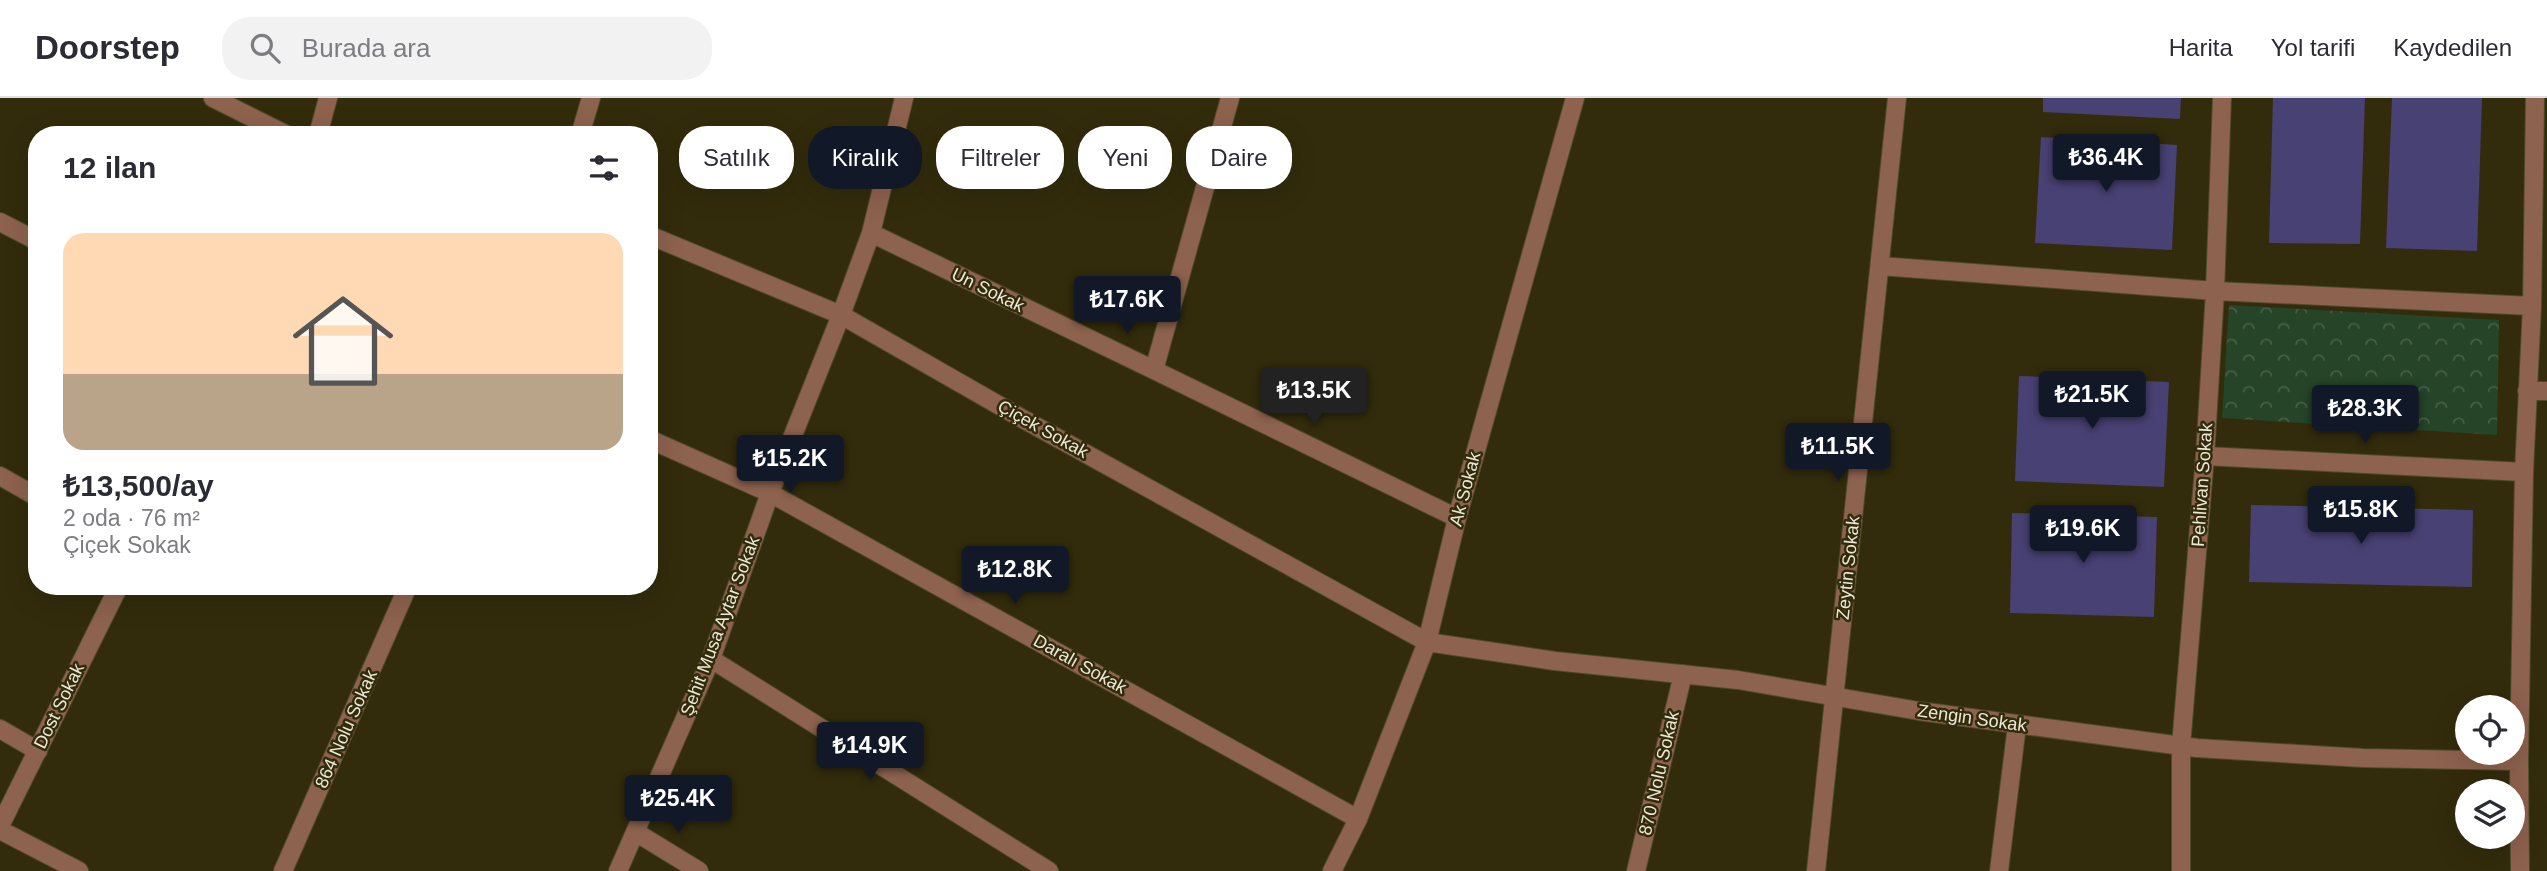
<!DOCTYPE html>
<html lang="tr">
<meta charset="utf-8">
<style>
:root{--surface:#fff;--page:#f2f2f3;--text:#2b2b33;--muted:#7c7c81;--line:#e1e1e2;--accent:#111827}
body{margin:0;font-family:Helvetica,sans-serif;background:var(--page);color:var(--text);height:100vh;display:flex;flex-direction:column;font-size:26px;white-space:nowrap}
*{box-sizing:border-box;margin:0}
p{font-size:23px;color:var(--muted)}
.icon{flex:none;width:38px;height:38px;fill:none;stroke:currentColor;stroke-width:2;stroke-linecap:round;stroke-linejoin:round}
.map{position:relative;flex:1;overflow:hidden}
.side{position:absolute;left:28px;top:28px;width:630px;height:469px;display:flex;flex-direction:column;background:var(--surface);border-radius:28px;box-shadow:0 7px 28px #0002}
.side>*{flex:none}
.hud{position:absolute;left:679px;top:28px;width:665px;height:63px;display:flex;gap:14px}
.buttons{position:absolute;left:2455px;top:597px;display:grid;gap:14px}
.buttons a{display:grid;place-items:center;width:70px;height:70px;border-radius:50%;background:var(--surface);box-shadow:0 7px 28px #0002;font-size:35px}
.price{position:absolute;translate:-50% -60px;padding:0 16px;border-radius:7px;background:var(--accent);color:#fff;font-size:23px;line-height:46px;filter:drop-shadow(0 2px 4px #0008)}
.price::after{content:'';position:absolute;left:50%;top:42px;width:21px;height:16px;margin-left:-10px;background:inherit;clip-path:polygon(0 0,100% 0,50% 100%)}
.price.selected{background:#222;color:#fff}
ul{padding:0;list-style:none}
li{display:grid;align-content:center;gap:14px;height:371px;padding:0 35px}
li+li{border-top:2px solid var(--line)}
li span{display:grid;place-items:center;height:217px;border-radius:21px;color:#555}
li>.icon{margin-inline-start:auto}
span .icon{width:126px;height:126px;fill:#fffc;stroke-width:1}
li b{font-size:30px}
h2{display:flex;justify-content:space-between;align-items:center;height:84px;padding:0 35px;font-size:30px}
.tag{padding:0 24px;border-radius:28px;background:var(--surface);box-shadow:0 7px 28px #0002;font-size:24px;line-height:63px}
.tag.selected{background:var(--accent);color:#fff}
header{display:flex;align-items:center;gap:42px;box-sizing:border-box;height:98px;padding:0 35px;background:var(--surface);border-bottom:2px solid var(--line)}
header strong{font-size:33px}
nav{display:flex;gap:38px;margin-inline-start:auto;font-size:24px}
.search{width:490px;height:63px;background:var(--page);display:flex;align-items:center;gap:18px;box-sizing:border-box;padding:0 24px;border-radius:28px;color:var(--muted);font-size:26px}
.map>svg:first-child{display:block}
.park{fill:url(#park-crowns)}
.building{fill:#484173}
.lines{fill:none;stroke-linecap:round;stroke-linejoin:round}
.minor-casing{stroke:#504a2c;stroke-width:20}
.minor{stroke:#8d624e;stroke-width:18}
.labels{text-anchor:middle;stroke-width:5;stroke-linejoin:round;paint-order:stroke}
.street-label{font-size:18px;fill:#ebe8d6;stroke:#322c0c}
</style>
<header>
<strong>Doorstep</strong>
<div class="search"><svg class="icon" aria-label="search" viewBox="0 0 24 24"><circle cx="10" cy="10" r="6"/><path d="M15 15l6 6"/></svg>Burada ara</div>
<nav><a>Harita</a><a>Yol tarifi</a><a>Kaydedilen</a></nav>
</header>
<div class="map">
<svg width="2547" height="773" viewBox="0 0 2547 773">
<defs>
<pattern id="park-crowns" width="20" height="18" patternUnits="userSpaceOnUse" patternTransform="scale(1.75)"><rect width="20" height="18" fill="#254428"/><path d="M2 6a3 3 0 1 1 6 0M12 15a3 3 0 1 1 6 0" fill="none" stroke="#455f46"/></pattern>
</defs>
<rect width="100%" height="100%" fill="#322c0c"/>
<!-- park -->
<path class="park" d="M2229,207L2499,222L2497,337L2222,320Z"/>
<!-- building -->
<path class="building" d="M2043,0H2181L2180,21L2043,14Z
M2273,0H2365L2360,146L2269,145Z
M2392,0H2482L2477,153L2386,150Z
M2041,39L2177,47L2172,152L2035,145Z
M2019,278L2169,284L2164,389L2015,383Z
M2251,407L2473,412L2472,489L2249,484Z
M2012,415L2157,419L2154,519L2010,515Z"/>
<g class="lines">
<defs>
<path id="minor" d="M213,0L287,37
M318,37L328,0
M580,37L591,0
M0,124L37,143
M871,135L1154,272L1230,0
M649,137L841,217L1023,321L1427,544L1555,563L1738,582L1919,613L2197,650L2363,660L2519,663
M1880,168L2215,193L2532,208
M1154,272L1457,420
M2527,293H2547
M649,341L770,395L1358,721
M2205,358L2524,374
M0,378L37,399
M711,561L1049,773
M0,631L38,653
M0,728L119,488
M0,732L79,773
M637,735L699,773
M283,773L408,488
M618,773L711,561L770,395L841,217L871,135L904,0
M1332,773L1358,721L1427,544L1457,420L1575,0
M1636,773L1683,576
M1816,773L1897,0
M1999,773L2017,627
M2181,773V648L2205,358L2215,193L2222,0
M2520,773L2519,663L2524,374L2532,208L2535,0"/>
</defs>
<!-- minor casing -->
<use href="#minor" class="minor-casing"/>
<!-- minor -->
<use href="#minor" class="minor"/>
</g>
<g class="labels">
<!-- street labels -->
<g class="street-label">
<text transform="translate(988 192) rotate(26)" y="6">Un Sokak</text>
<text transform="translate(1043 331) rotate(29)" y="6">Çiçek Sokak</text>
<text transform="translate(2202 387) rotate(-86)" y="6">Pehlivan Sokak</text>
<text transform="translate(1465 391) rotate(-75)" y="6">Ak Sokak</text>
<text transform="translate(1848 470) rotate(-84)" y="6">Zeytin Sokak</text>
<text transform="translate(720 528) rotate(-69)" y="6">Şehit Musa Aytar Sokak</text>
<text transform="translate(1080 566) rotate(29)" y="6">Daralı Sokak</text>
<text transform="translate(59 608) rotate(-64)" y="6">Dost Sokak</text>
<text transform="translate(1972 620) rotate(8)" y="6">Zengin Sokak</text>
<text transform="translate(346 631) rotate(-66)" y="6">864 Nolu Sokak</text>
<text transform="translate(1659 675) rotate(-77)" y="6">870 Nolu Sokak</text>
</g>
</g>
</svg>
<div class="buttons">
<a><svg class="icon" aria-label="locate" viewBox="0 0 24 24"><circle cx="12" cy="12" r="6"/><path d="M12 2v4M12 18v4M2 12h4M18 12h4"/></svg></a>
<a><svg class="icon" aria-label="layers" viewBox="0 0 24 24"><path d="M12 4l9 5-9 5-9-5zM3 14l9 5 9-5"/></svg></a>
</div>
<b class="price" style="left:2106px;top:96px">₺36.4K</b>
<b class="price" style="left:1127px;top:238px">₺17.6K</b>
<b class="price selected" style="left:1314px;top:329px">₺13.5K</b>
<b class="price" style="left:2092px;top:333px">₺21.5K</b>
<b class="price" style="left:2365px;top:347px">₺28.3K</b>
<b class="price" style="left:1838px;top:385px">₺11.5K</b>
<b class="price" style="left:790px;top:397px">₺15.2K</b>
<b class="price" style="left:2361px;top:448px">₺15.8K</b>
<b class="price" style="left:2083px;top:467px">₺19.6K</b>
<b class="price" style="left:1015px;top:508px">₺12.8K</b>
<b class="price" style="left:870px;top:684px">₺14.9K</b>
<b class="price" style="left:678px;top:737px">₺25.4K</b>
<div class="hud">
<a class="tag">Satılık</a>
<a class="tag selected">Kiralık</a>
<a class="tag">Filtreler</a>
<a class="tag">Yeni</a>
<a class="tag">Daire</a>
</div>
<section class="side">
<h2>12 ilan<svg class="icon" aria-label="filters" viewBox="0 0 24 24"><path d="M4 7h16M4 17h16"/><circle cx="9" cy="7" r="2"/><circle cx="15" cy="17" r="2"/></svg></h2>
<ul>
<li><span style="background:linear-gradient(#ffd9b3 65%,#b9a48a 0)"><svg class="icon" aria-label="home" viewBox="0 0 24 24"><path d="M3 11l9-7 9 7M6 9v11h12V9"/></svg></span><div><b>₺13,500/ay</b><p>2 oda · 76 m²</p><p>Çiçek Sokak</p></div></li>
</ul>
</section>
</div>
